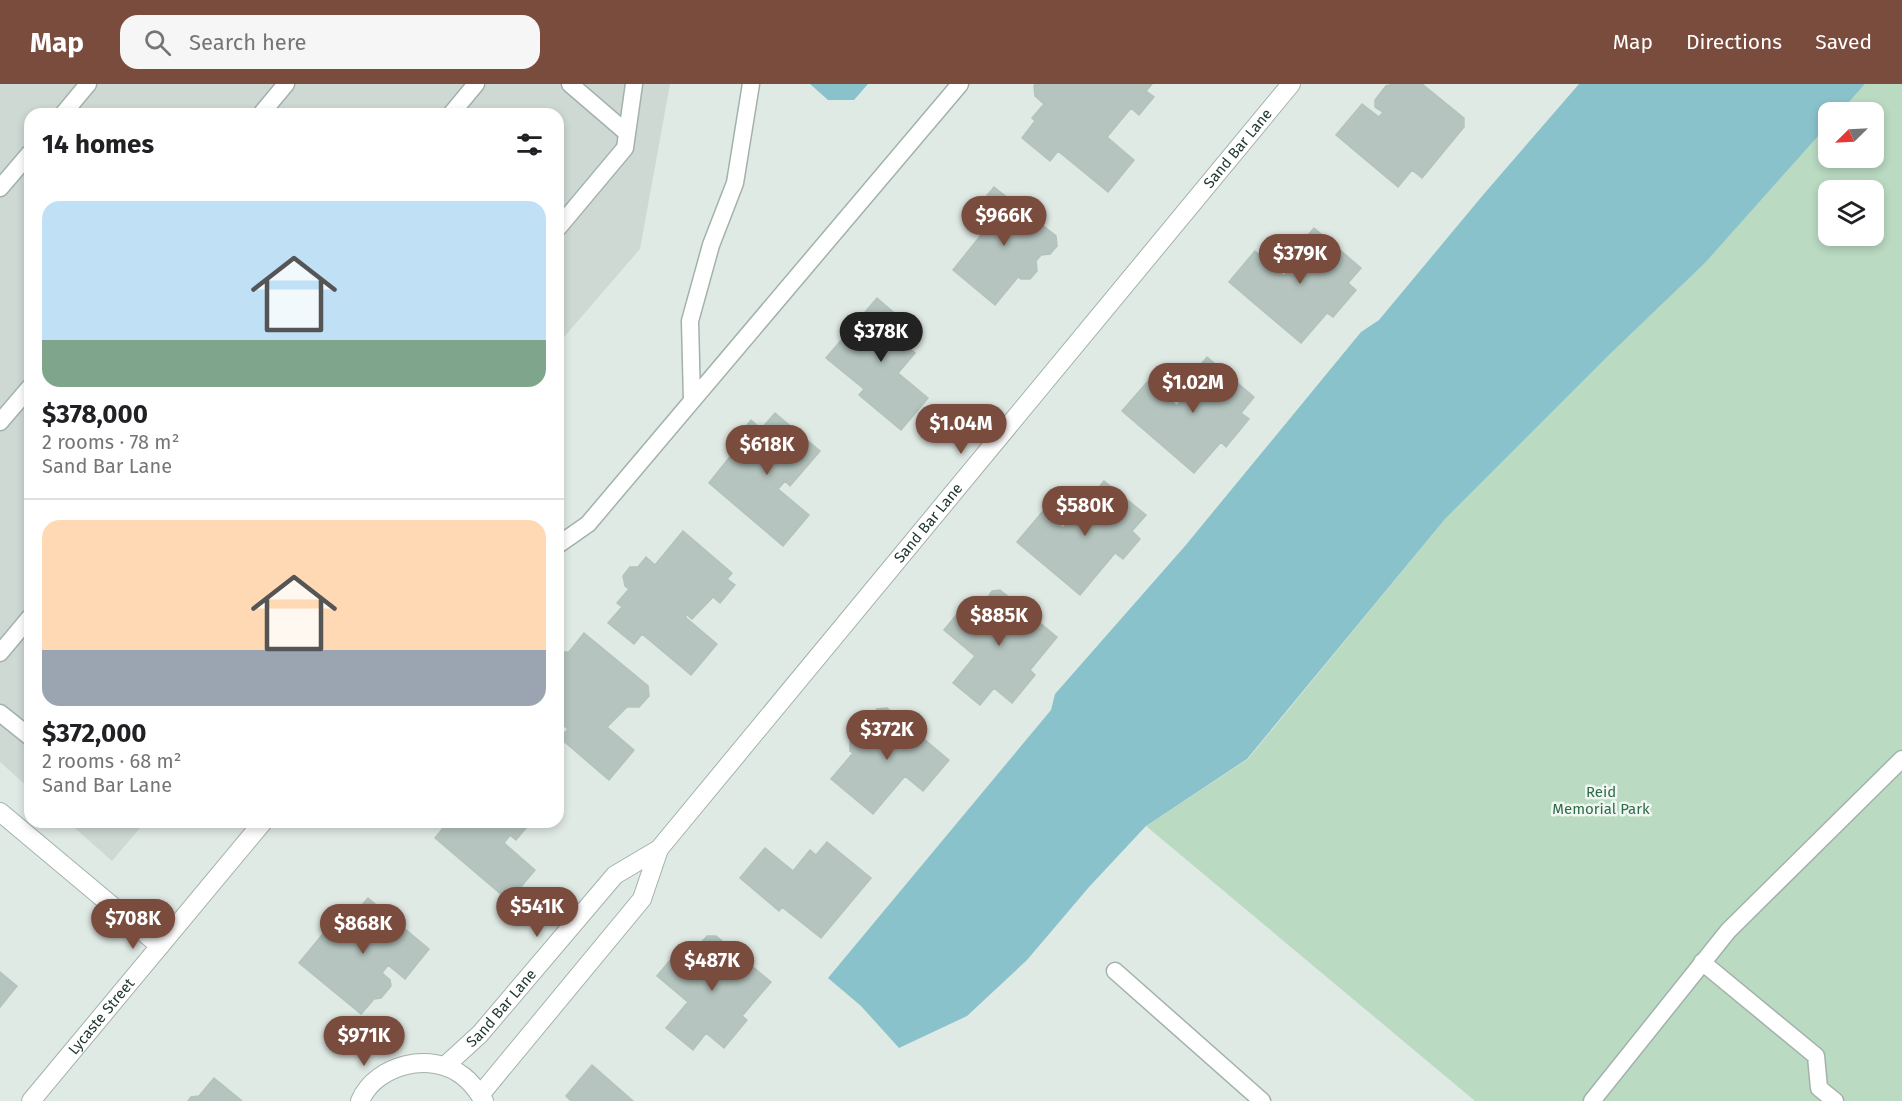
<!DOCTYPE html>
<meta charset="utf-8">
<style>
:root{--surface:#fff;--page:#f6f6f6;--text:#202124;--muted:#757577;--line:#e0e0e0;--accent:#7a4c3e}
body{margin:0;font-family:"Fira Sans",sans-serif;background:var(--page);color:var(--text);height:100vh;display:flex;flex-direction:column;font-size:22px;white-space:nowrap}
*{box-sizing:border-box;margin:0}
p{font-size:20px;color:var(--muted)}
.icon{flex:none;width:33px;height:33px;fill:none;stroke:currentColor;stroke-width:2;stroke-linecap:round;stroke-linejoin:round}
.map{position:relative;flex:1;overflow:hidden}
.details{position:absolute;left:24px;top:24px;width:540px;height:720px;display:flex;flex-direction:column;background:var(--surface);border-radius:18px;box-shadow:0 3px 9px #0003}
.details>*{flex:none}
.needle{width:39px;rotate:246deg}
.controls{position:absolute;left:1818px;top:18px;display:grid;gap:12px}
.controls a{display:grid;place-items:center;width:66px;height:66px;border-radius:12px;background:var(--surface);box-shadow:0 3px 9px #0003;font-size:30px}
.price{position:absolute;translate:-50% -51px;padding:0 14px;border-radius:21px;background:var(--accent);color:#fff;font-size:20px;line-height:39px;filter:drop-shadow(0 2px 3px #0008)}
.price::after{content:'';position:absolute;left:50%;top:36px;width:18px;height:14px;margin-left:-9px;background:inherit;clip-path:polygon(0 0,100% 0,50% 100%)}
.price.current{background:#222;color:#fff}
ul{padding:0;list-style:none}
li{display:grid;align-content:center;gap:12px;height:318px;padding:0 18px}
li+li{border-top:2px solid var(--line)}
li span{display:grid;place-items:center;height:186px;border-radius:18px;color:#555}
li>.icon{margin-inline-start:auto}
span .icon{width:108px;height:108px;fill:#fffc;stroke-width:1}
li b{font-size:26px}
h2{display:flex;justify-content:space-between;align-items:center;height:72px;padding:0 18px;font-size:26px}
header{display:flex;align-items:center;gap:36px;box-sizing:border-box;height:84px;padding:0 30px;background:var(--accent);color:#fff}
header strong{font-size:28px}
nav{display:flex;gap:33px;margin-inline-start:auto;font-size:21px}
.search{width:420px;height:54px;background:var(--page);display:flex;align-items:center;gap:15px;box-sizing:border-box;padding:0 21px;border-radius:18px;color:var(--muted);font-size:22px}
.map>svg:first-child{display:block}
.built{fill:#ced9d4}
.green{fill:#badac2;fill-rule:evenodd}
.water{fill:#8ac2cc}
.building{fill:#b5c4be;stroke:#b3c3bc;stroke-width:1.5}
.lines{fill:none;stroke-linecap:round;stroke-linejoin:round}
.service-casing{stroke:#a3b1ac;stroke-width:19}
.minor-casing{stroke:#a3b1ac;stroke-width:20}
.service{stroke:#fff;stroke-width:16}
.minor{stroke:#fff;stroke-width:18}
.labels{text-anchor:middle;stroke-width:5;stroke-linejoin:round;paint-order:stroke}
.street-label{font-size:15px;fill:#223933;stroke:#f0f7f3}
.park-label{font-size:15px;fill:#2f6d47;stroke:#f0f7f3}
</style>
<header>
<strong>Map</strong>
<div class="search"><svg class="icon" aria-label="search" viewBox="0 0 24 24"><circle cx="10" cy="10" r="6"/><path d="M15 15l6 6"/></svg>Search here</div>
<nav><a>Map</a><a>Directions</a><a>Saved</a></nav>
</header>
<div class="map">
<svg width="1902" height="1017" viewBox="0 0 1902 1017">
<rect width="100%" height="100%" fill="#e0eae5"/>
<!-- built -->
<path class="built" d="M0,0H670L640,165L558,260V30H30V705L0,678Z
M68,738H145L112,777Z"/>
<!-- green -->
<path class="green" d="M1865,0H1902V1017H1475L1146,742L1248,675L1445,435L1610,270L1705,179L1828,41V74H1874V28H1840ZM1828,106H1874V152H1828Z"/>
<!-- water -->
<path class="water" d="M810,0H868L854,16H828Z
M1579,0H1865L1840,28H1828V41L1705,179L1610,270L1445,435L1247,675L1146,742L1089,803L1027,876L967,932L899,964L861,922L828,894L1051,626L1055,610L1185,462L1361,248L1379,236L1483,111Z"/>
<!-- building -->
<path class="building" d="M1035,0H1152L1146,7L1154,13L1139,31L1131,24L1107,53L1134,76L1108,108L1058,67L1050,77L1022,54L1035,37L1032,34L1044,20L1035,12L1034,2Z
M1394,0H1422L1464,34V43L1422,94L1412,86L1398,103L1336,51L1362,20L1379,33L1383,28L1375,23V16L1386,2Z
M994,103L1056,152L1057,162L1050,170L1041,171L1036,177L1037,187L1030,195H1021L1018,193L995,221L953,186L985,146L969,133Z
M1314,144L1361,184L1348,199L1356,206L1333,233L1327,229L1301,259L1229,198L1255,167L1284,192L1290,185L1283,180Z
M877,214L920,251L909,264L915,269L898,289L928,314L901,346L859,311L864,305L826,274Z
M1207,273L1254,313L1241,329L1249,335L1226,363L1221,358L1194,389L1122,327L1148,297L1177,322L1183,315L1176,310Z
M775,329L820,367L790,402L785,397L778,405L809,431L783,462L709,399L733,369L728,364L751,336L761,345Z
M1104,397L1146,431L1132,447L1140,455L1123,475L1115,469L1080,511L1017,458L1043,427L1063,444L1072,434L1068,431L1086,409L1091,413Z
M683,447L732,489L727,495L735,501L720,519L713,513L692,535L687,531L685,533L717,560L691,591L642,550L634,560L608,539L622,523L617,519L629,505L625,502L623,492L630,483H638L646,473L655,481Z
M1000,506L1057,553L1030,586L1035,591L1012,619L994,604L980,621L953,599L975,572L944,546L967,518L982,530L987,524V515L992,507Z
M584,549L648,602L649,612L639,623H627L607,643L634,666L609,696L560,654L568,645L558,637V571L561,568H569Z
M887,624L949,676L923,707L905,692L873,730L831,695L853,669L850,667V656L857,649L868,648L872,643L870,633L877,625Z
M448,738H531L516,756L510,751L504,759L535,786L509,817L435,754Z
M827,758L871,794L821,854L782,823L779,827L740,794L765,764L793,787L810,766L816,771Z
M368,814L429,865L405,895L388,881L382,889L390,896L391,902L381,914L374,915L361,930L299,879L345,823L354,830Z
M707,852H716L771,898L742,932L747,936L724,964L706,949L693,966L666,944L688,918L657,892L681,863L694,874L700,868L699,861Z
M0,888L17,902L0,923Z
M592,981L633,1017H571L566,1012Z
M214,994L242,1017H188L191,1013L199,1012Z"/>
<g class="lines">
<defs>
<path id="service" d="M570,0L627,49
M63,30L88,0
M261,30L286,0
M451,30L476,0
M0,104L30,69
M558,144L625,64L634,0
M692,317L690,237L711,161L735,99L751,0
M0,338L30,303
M558,461L588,440L960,0
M0,569L30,533
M0,629L30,653
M1702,878L1816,972L1819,1004L1835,1017
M1115,887L1262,1017
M1592,1017L1728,847L1902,675"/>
<g id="minor">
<path d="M0,728L160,862"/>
<path id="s1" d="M445,982L480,950L615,791L659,765L1291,0"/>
<path d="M480,1011L642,815L659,765"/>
<path id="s2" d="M31,1017L263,738"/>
<path d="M360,1017C376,980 431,967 463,992C471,998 479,1009 484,1017"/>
</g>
</defs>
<!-- service casing -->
<use href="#service" class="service-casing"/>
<!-- minor casing -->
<use href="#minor" class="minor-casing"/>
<!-- service -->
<use href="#service" class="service"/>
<!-- minor -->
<use href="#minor" class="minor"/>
</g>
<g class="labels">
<!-- street labels -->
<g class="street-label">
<text dy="5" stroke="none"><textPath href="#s1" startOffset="1216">Sand Bar Lane</textPath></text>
<text dy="5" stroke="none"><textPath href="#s1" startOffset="730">Sand Bar Lane</textPath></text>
<text dy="5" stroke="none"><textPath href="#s1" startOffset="81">Sand Bar Lane</textPath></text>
<text dy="5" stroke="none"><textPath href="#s2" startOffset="110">Lycaste Street</textPath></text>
</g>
<!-- park labels -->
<g class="park-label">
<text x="1601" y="713">Reid<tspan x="1601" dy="17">Memorial Park</tspan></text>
</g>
</g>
</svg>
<div class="controls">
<a><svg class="needle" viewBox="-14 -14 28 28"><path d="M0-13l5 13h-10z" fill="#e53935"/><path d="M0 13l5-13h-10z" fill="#757577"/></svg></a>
<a><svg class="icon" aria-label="layers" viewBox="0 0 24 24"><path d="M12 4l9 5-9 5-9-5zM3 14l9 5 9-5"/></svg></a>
</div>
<b class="price" style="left:1004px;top:163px">$966K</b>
<b class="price" style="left:1300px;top:201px">$379K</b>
<b class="price current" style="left:881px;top:279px">$378K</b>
<b class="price" style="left:1193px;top:330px">$1.02M</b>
<b class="price" style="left:961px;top:371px">$1.04M</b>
<b class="price" style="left:767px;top:392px">$618K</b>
<b class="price" style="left:1085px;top:453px">$580K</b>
<b class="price" style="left:999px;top:563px">$885K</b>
<b class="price" style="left:887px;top:677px">$372K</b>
<b class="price" style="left:537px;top:854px">$541K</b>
<b class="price" style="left:133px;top:866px">$708K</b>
<b class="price" style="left:363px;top:871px">$868K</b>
<b class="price" style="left:712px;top:908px">$487K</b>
<b class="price" style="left:364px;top:983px">$971K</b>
<section class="details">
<h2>14 homes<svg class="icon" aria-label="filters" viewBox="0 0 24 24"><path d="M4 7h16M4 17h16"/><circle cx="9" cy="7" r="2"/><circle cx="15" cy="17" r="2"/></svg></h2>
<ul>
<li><span style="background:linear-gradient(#bfe0f5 75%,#7fa58c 0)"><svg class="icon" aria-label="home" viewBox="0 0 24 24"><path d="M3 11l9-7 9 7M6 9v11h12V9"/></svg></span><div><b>$378,000</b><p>2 rooms · 78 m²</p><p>Sand Bar Lane</p></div></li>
<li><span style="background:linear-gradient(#ffd9b3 70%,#9aa5b1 0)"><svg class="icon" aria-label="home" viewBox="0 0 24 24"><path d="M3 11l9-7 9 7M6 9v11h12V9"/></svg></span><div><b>$372,000</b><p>2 rooms · 68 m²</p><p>Sand Bar Lane</p></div></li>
</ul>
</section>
</div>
